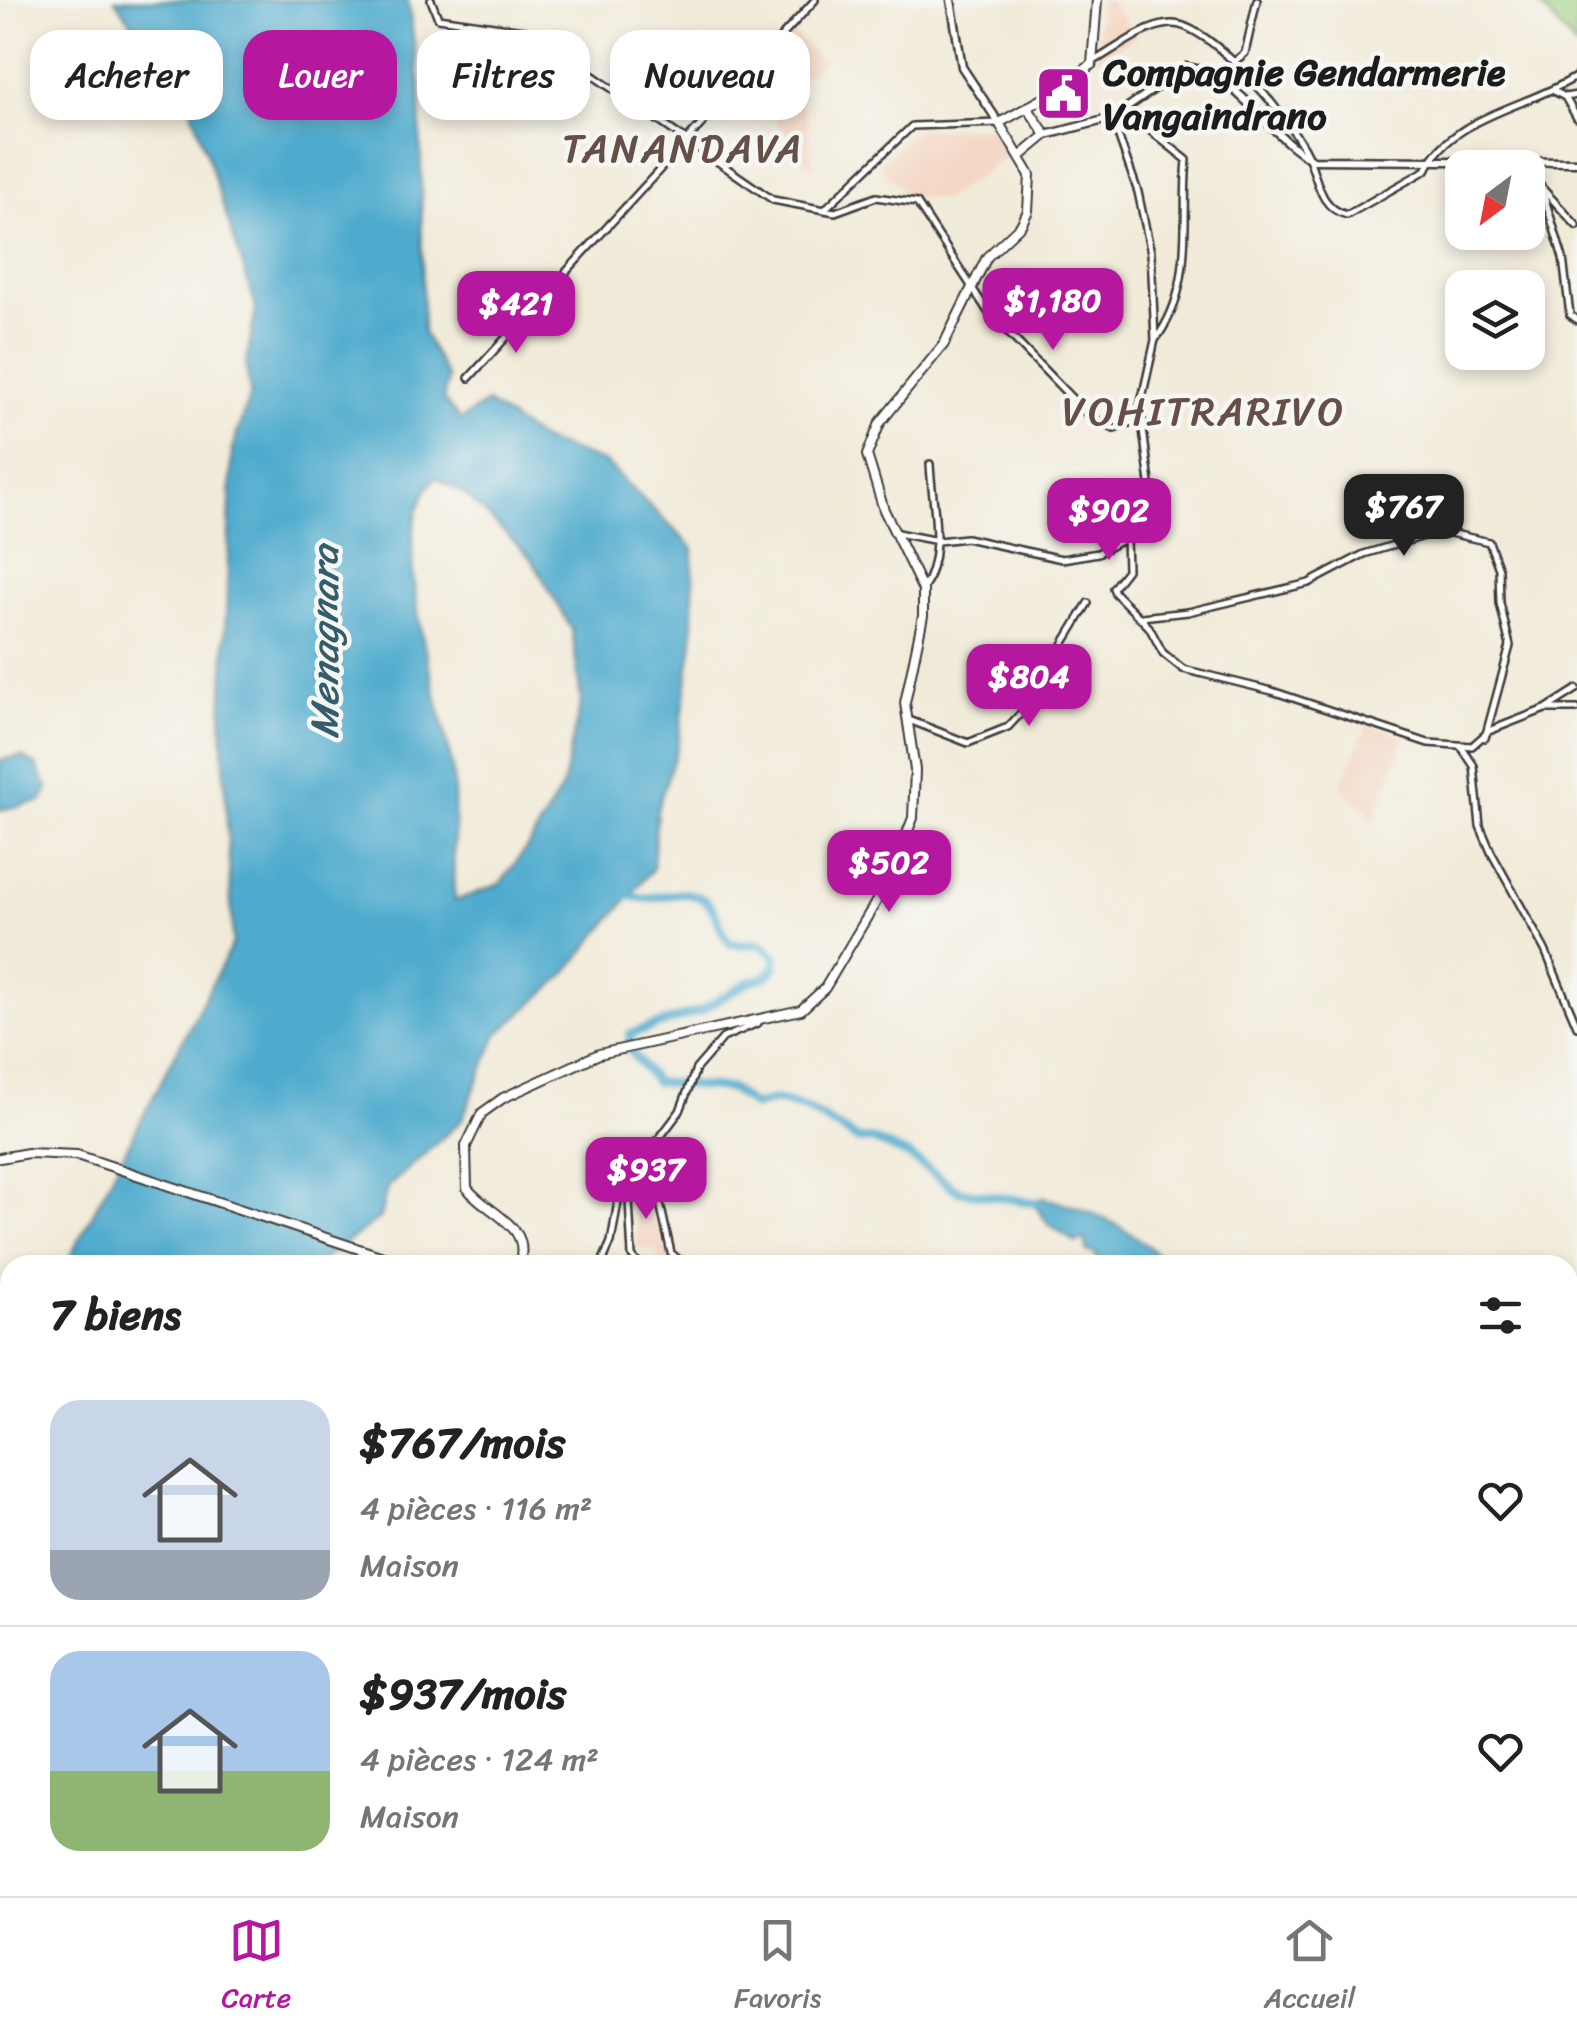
<!DOCTYPE html>
<html lang="fr">
<meta charset="utf-8">
<style>
:root{--surface:#fff;--page:#f2f2f2;--text:#222;--muted:#767676;--line:#e0e0e0;--accent:#b5179e}
body{margin:0;font-family:Sriracha,sans-serif;background:var(--page);color:var(--text);height:100vh;display:flex;flex-direction:column;font-size:38px;white-space:nowrap}
*{box-sizing:border-box;margin:0}
p{font-size:32px;color:var(--muted)}
.icon{flex:none;width:55px;height:55px;fill:none;stroke:currentColor;stroke-width:2;stroke-linecap:round;stroke-linejoin:round}
.map{position:relative;flex:1;overflow:hidden}
.drawer{position:absolute;left:0px;top:1255px;width:1578px;height:642px;display:flex;flex-direction:column;background:var(--surface);border-radius:30px 30px 0 0;box-shadow:0 5px 15px #0003}
.drawer>*{flex:none}
.guide{position:absolute;left:30px;top:30px;width:1000px;height:90px;display:flex;gap:20px}
.needle{width:65px;rotate:212deg}
.tools{position:absolute;left:1445px;top:150px;display:grid;gap:20px}
.tools a{display:grid;place-items:center;width:100px;height:100px;border-radius:20px;background:var(--surface);box-shadow:0 5px 15px #0003;font-size:50px}
.price{position:absolute;translate:-50% -85px;padding:0 22px;border-radius:20px;background:var(--accent);color:#fff;font-size:32px;line-height:65px;filter:drop-shadow(0 2px 5px #0008)}
.price::after{content:'';position:absolute;left:50%;top:60px;width:30px;height:22px;margin-left:-15px;background:inherit;clip-path:polygon(0 0,100% 0,50% 100%)}
.price.selected{background:#222;color:#fff}
ul{padding:0;list-style:none}
li{display:flex;align-items:center;gap:30px;height:250px;padding:0 50px}
li+li{border-top:2px solid var(--line)}
li span{display:grid;place-items:center;flex:none;width:280px;height:200px;border-radius:30px;color:#555}
li>.icon{margin-inline-start:auto}
span .icon{width:120px;height:120px;fill:#fffc;stroke-width:1}
li b{font-size:42px}
h2{display:flex;justify-content:space-between;align-items:center;height:120px;padding:0 50px;font-size:42px}
.chip{padding:0 35px;border-radius:30px;background:var(--surface);box-shadow:0 5px 15px #0003;font-size:35px;line-height:90px}
.chip.selected{background:var(--accent);color:#fff}
.menu{display:flex;justify-content:space-around;align-items:center;height:140px;border-top:2px solid var(--line);background:var(--surface);font-size:28px;color:var(--muted)}
.menu a{display:grid;justify-items:center;gap:5px}
.menu .selected{color:var(--accent)}
.map>svg:first-child{display:block}
.built{fill:#f4d3c0}
.green{fill:#98cc7c;stroke:#5a744c;stroke-width:2.5}
.water{fill:#50abce;stroke:#366475;stroke-width:2.5;fill-rule:evenodd}
.lines{fill:none;stroke-linecap:round;stroke-linejoin:round}
.river{stroke:#50abce;stroke-width:9}
.minor-casing{stroke:#3c3b38;stroke-width:10}
.tertiary-casing{stroke:#3c3b38;stroke-width:11}
.secondary-casing{stroke:#3c3b38;stroke-width:12}
.minor{stroke:#fff;stroke-width:5}
.tertiary{stroke:#fff;stroke-width:6}
.secondary{stroke:#fff;stroke-width:8}
.labels{text-anchor:middle;stroke-width:9;stroke-linejoin:round;paint-order:stroke}
.poi-label{font-size:38px;font-weight:bold;fill:#1c1c1c;stroke:#f6f6f2;text-anchor:start}
.neighbourhood-label{font-size:40px;letter-spacing:2.5px;fill:#654f47;stroke:#f6f6f2}
.water-label{font-size:40px;font-style:italic;fill:#335c6c;stroke:#f6f6f2}
</style>
<div class="map">
<svg width="1577" height="1896" viewBox="0 0 1577 1896">
<rect width="100%" height="100%" fill="#f6f6f2"/>
<filter id="ink" filterUnits="userSpaceOnUse"><feTurbulence type="fractalNoise" baseFrequency=".01" numOctaves="2"/><feDisplacementMap in="SourceGraphic" scale="20" xChannelSelector="R" yChannelSelector="G"/><feConvolveMatrix kernelMatrix="1 2 1 2 8 2 1 2 1" color-interpolation-filters="sRGB"/></filter>
<filter id="wash" filterUnits="userSpaceOnUse"><feTurbulence type="fractalNoise" baseFrequency=".0048" numOctaves="4" result="noise"/><feDisplacementMap in="SourceGraphic" scale="40" xChannelSelector="R" yChannelSelector="G"/><feGaussianBlur stdDeviation="2.25" result="paint"/><feColorMatrix in="noise" values="0 0 0 0 0 0 0 0 0 0 0 0 0 0 0 0 0 1.4 0 .05"/><feComposite in="paint" operator="in"/></filter>
<g filter="url(#wash)">
<rect width="100%" height="100%" fill="#f1ead8"/>
<!-- built -->
<path class="built" d="M1099,0H1110L1136,37L1097,58Z
M791,30L822,62L806,77L773,50Z
M794,83L808,123L813,167L797,153L793,131L786,134L761,103Z
M997,127L1013,152L944,200L907,196L879,165L915,130Z
M1368,723L1405,737L1373,822L1366,808L1340,787Z
M635,1215L662,1220L664,1247L679,1265H655L661,1257L657,1251L636,1246Z"/>
<!-- green -->
<path class="green" d="M1535,0H1577V48Z"/>
<!-- water -->
<path class="water" d="M115,0H408L420,85L423,332L448,379L443,399L460,420L487,403L541,440L606,463L693,548V641L678,745L657,810L653,868L563,977L498,1034L461,1121L387,1188L380,1218L316,1265H66L233,943L222,726L232,449L250,394L246,365L256,307L190,103ZM436,477L466,495L531,558L572,630L581,701L562,788L530,843L500,884L455,901C451,861 457,818 453,777C446,703 377,540 436,477Z
M22,756L36,765L48,788L42,801L0,810V760Z
M1042,1198C1085,1206 1137,1229 1166,1265H1097L1096,1254L1086,1251L1085,1239L1076,1243L1049,1224L1031,1201Z
M10,1373V1550L0,1565V1388Z"/>
<g class="lines">
<!-- river -->
<path class="river" d="M622,892C653,908 676,885 701,898C719,907 717,930 731,944H761L775,956V967L766,977L750,981L700,1011L630,1034V1050L655,1082L731,1089L754,1106L775,1100L807,1109L857,1139L873,1140L908,1155L958,1191L1039,1203"/>
</g>
</g>
<g filter="url(#ink)">
<g class="lines">
<defs>
<path id="minor" d="M431,0L438,18L523,30L540,39L773,200L835,212L876,197L917,203L988,312L1088,415L1114,429L1140,419
M1094,61C1117,48 1144,26 1170,24C1208,20 1292,121 1307,154C1318,177 1318,208 1347,215L1426,170C1452,115 1530,107 1577,76
M1235,61L1245,53L1257,0
M1554,91L1565,97L1577,95
M1565,97L1577,118
M1112,118L1138,192L1151,253L1155,340L1140,407L1150,483L1147,502L1126,538L1127,570L1113,588L1115,593L1149,627L1163,653L1183,669L1272,691L1428,743L1472,746L1489,731L1545,709H1577
M1112,118L1148,129L1187,160C1181,218 1196,287 1155,340
M1528,173L1577,226
M1541,186L1563,258L1570,315L1577,320
M826,208L912,126L999,123
M469,378L815,0
M897,533L938,541L966,538L1062,559L1098,553L1126,538
M923,590C946,550 932,508 930,464
M1141,617L1188,612L1309,583L1364,554L1441,531L1489,542L1499,569L1500,603L1510,646L1485,738
M1547,708L1577,689
M909,720L968,743L1008,727L1022,712L1088,603
M1462,748L1474,766L1480,826L1491,852L1545,950L1577,1026
M649,1153L671,1253L685,1265
M628,1181L632,1256L639,1265
M601,1265L611,1242L620,1190L680,1111L696,1069L723,1038L758,1023
M699,1896L703,1888"/>
<path id="tertiary" d="M951,0L962,67L999,123
M1046,135L1112,118L1186,67C1239,73 1267,136 1313,160L1577,162"/>
<path id="secondary" d="M1022,155L1046,135L1027,107
M0,1158L28,1153L77,1155L407,1265
M519,1265C533,1224 487,1214 467,1188L466,1146L482,1113L503,1098L599,1054L801,1010L825,988L889,880L913,818L915,770L905,703L923,616V590L884,510L867,455L880,423L944,344L987,257L1021,225L1028,211L1030,175L999,123L1057,91L1092,64L1097,0"/>
</defs>
<!-- minor casing -->
<use href="#minor" class="minor-casing"/>
<!-- tertiary casing -->
<use href="#tertiary" class="tertiary-casing"/>
<!-- secondary casing -->
<use href="#secondary" class="secondary-casing"/>
<!-- minor -->
<use href="#minor" class="minor"/>
<!-- tertiary -->
<use href="#tertiary" class="tertiary"/>
<!-- secondary -->
<use href="#secondary" class="secondary"/>
</g>
</g>
<!-- icons -->
<defs>
<symbol id="civic-square" viewBox="-11 -11 22 22"><rect x="-9" y="-9" width="18" height="18" rx="4" fill="#b5179e" stroke="#f6f6f2"/><path d="M-.6-6.5H3V-4.5H.6V-3L4-1V1h2V6H-6V1h2V-1L-.6-3ZM-1.2 2.5V6h2.4V2.5Z" fill="#fff"/></symbol>
</defs>
<g fill-rule="evenodd">
<use href="#civic-square" x="1032" y="62" width="63" height="63"/>
</g>
<g class="labels">
<!-- poi labels -->
<g class="poi-label">
<text x="1103" y="85">Compagnie Gendarmerie<tspan x="1103" dy="44">Vangaindrano</tspan></text>
</g>
<!-- neighbourhood labels -->
<g class="neighbourhood-label">
<text x="683" y="162">TANANDAVA</text>
<text x="1204" y="425">VOHITRARIVO</text>
</g>
<!-- water labels -->
<g class="water-label">
<text transform="translate(324 642) rotate(-90)" y="14">Menagnara</text>
</g>
</g>
</svg>
<div class="tools">
<a><svg class="needle" viewBox="-14 -14 28 28"><path d="M0-13l5 13h-10z" fill="#e53935"/><path d="M0 13l5-13h-10z" fill="#767676"/></svg></a>
<a><svg class="icon" aria-label="layers" viewBox="0 0 24 24"><path d="M12 4l9 5-9 5-9-5zM3 14l9 5 9-5"/></svg></a>
</div>
<b class="price" style="left:1053px;top:353px">$1,180</b>
<b class="price" style="left:516px;top:356px">$421</b>
<b class="price selected" style="left:1404px;top:559px">$767</b>
<b class="price" style="left:1109px;top:563px">$902</b>
<b class="price" style="left:1029px;top:729px">$804</b>
<b class="price" style="left:889px;top:915px">$502</b>
<b class="price" style="left:646px;top:1222px">$937</b>
<div class="guide">
<a class="chip">Acheter</a>
<a class="chip selected">Louer</a>
<a class="chip">Filtres</a>
<a class="chip">Nouveau</a>
</div>
<section class="drawer">
<h2>7 biens<svg class="icon" aria-label="filters" viewBox="0 0 24 24"><path d="M4 7h16M4 17h16"/><circle cx="9" cy="7" r="2"/><circle cx="15" cy="17" r="2"/></svg></h2>
<ul>
<li><span style="background:linear-gradient(#c9d6e8 75%,#9aa5b1 0)"><svg class="icon" aria-label="home" viewBox="0 0 24 24"><path d="M3 11l9-7 9 7M6 9v11h12V9"/></svg></span><div><b>$767/mois</b><p>4 pièces · 116 m²</p><p>Maison</p></div><svg class="icon" aria-label="heart" viewBox="0 0 24 24"><path d="M12 20l-8-8c-3-5 5-10 8-4 3-6 11-1 8 4z"/></svg></li>
<li><span style="background:linear-gradient(#a9c7e8 60%,#8fb573 0)"><svg class="icon" aria-label="home" viewBox="0 0 24 24"><path d="M3 11l9-7 9 7M6 9v11h12V9"/></svg></span><div><b>$937/mois</b><p>4 pièces · 124 m²</p><p>Maison</p></div><svg class="icon" aria-label="heart" viewBox="0 0 24 24"><path d="M12 20l-8-8c-3-5 5-10 8-4 3-6 11-1 8 4z"/></svg></li>
</ul>
</section>
</div>
<nav class="menu">
<a class="selected"><svg class="icon" aria-label="map" viewBox="0 0 24 24"><path d="M3 6l6-2 6 2 6-2v14l-6 2-6-2-6 2zM9 4v14M15 6v14"/></svg>Carte</a>
<a><svg class="icon" aria-label="saved" viewBox="0 0 24 24"><path d="M7 4h10v16l-5-4-5 4z"/></svg>Favoris</a>
<a><svg class="icon" aria-label="home" viewBox="0 0 24 24"><path d="M3 11l9-7 9 7M6 9v11h12V9"/></svg>Accueil</a>
</nav>
